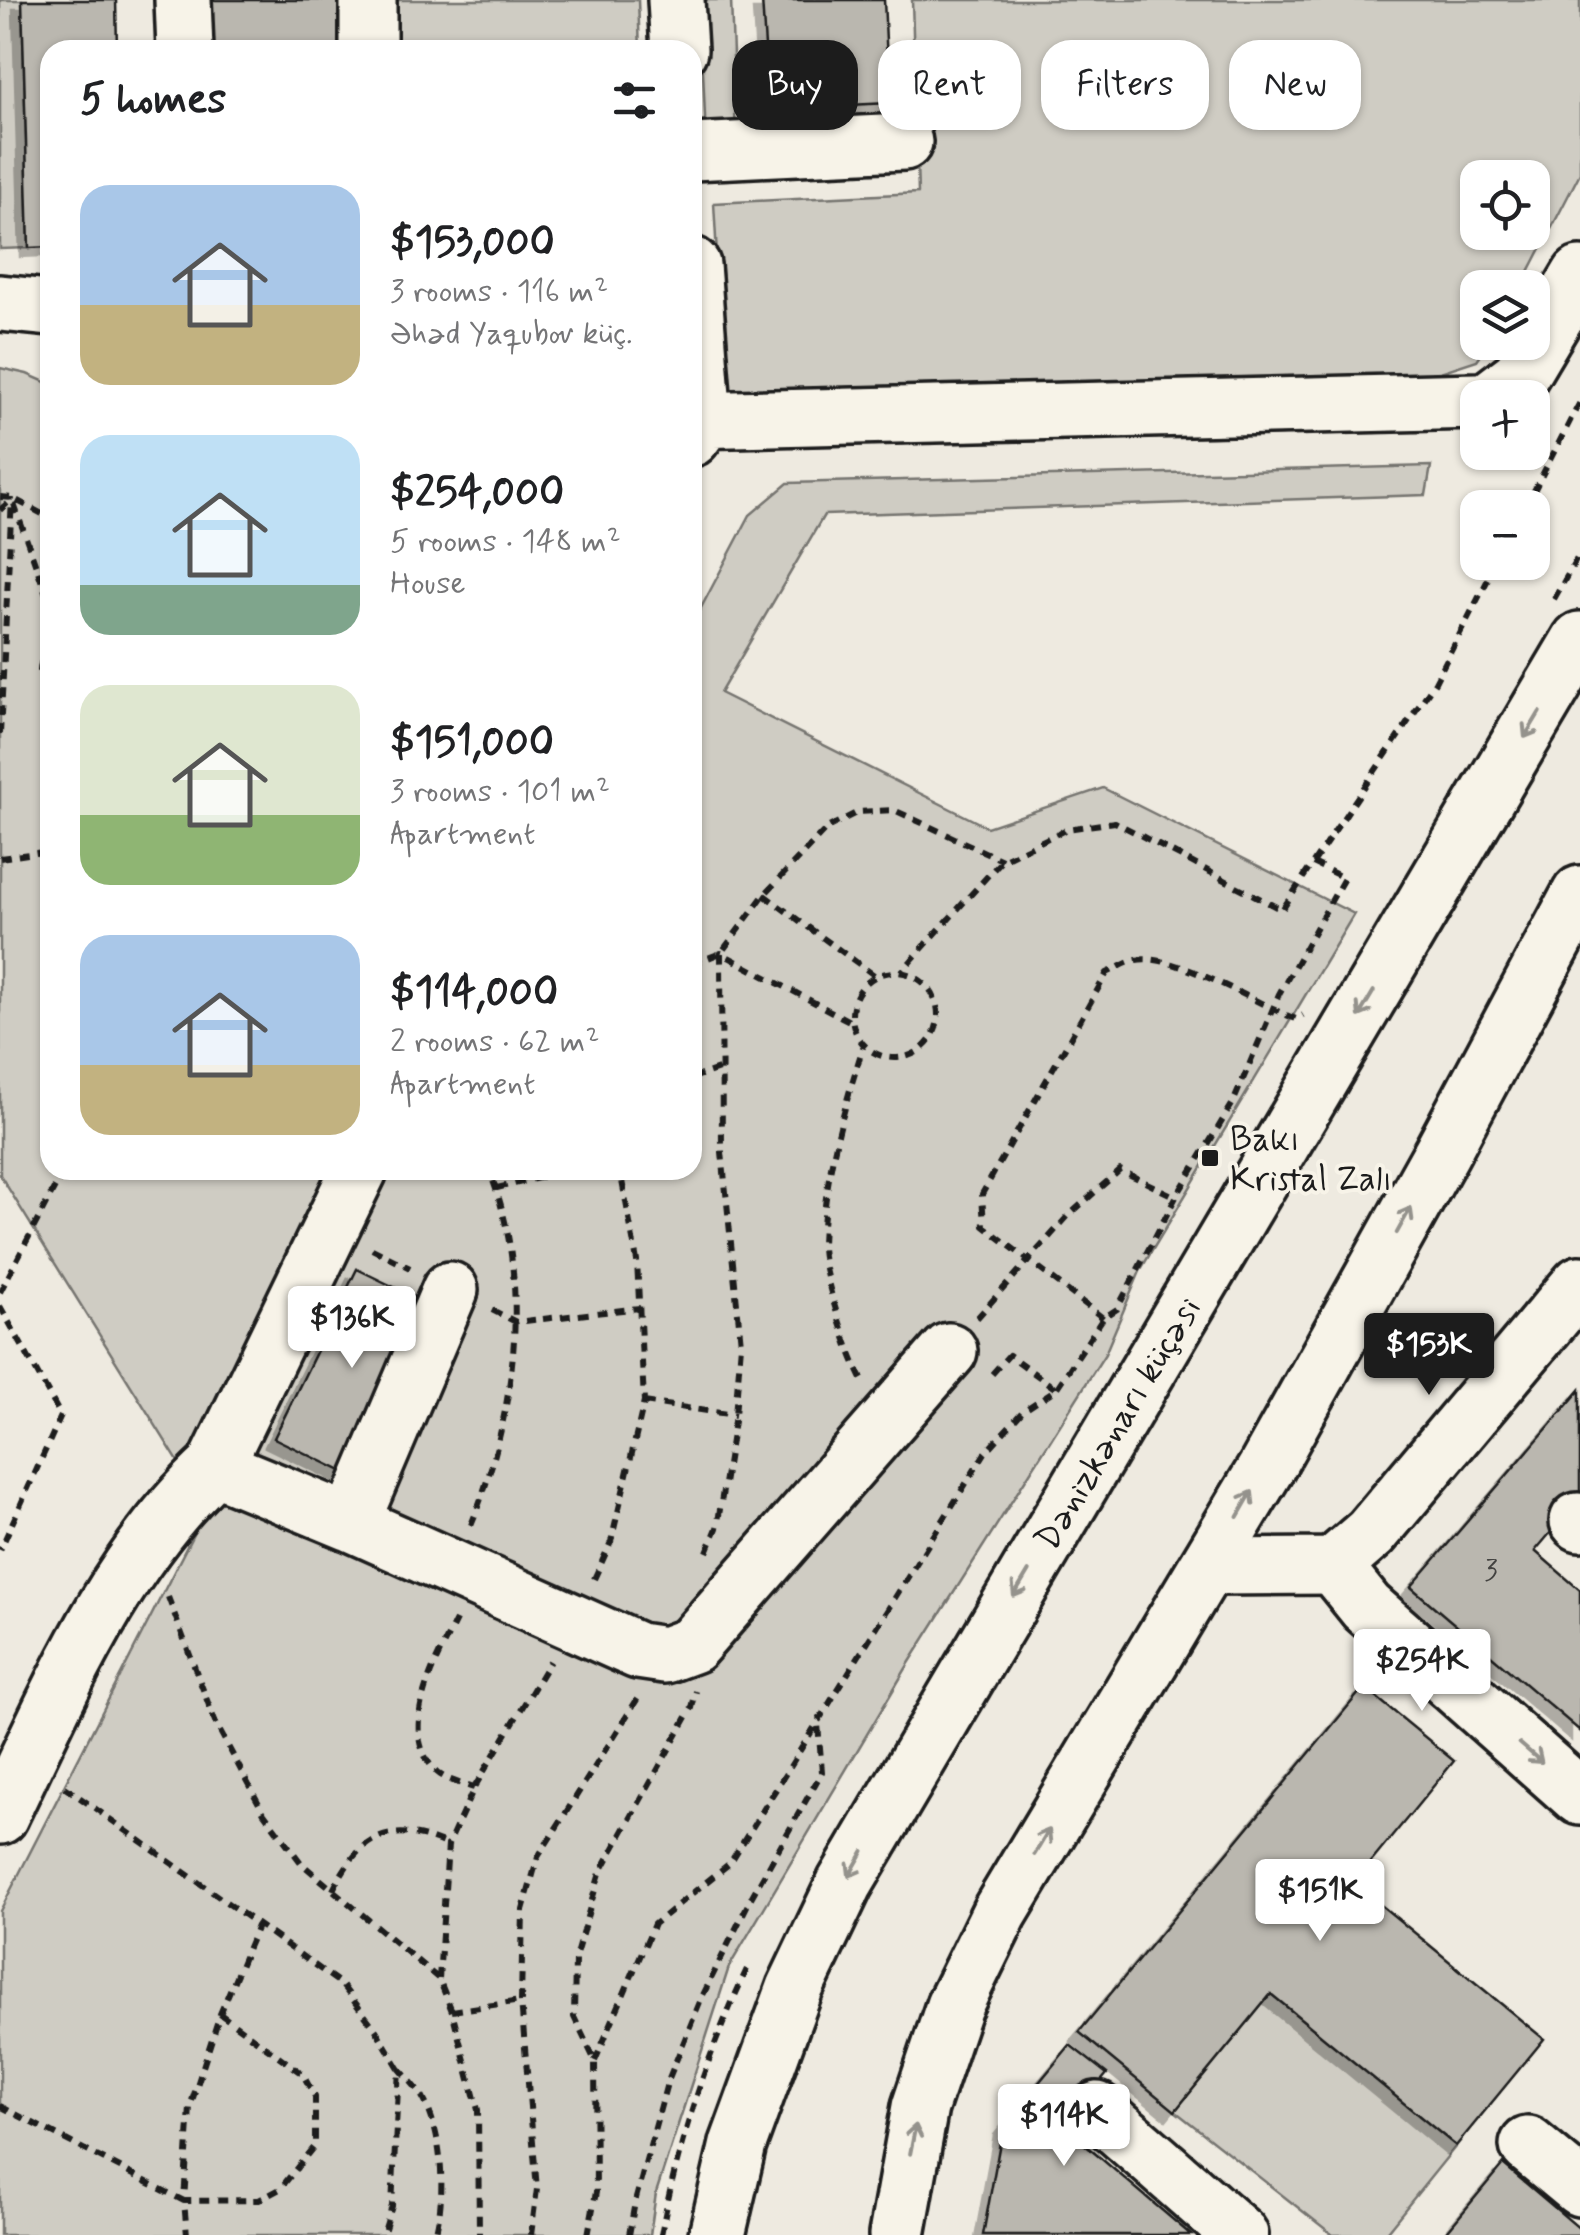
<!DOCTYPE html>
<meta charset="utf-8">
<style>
:root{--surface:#fff;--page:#f2f2f2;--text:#202124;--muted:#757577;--accent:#1c1c1c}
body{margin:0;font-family:Mynerve,sans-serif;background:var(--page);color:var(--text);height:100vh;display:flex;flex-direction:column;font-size:38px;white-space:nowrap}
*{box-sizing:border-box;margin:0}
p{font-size:32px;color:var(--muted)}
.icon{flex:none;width:55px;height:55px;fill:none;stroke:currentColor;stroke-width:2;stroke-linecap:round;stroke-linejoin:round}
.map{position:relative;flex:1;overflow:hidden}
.panel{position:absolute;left:40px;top:40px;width:662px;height:1140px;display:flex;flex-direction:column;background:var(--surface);border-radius:30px;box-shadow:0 2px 8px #0004}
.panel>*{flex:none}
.guide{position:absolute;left:732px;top:40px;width:698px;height:90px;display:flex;gap:20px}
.tools{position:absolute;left:1460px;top:160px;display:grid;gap:20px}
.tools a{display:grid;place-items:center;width:90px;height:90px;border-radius:20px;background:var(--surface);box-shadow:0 2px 8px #0004;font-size:50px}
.price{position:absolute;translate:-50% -85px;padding:0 22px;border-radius:10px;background:#fff;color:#222;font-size:32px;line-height:65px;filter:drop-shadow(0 2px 5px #0008)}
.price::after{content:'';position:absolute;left:50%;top:60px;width:30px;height:22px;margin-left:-15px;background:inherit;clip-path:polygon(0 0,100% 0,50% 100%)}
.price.current{background:var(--accent);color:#fff}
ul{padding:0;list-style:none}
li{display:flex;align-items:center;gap:30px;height:250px;padding:0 40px}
li span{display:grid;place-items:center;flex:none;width:280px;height:200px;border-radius:30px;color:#555}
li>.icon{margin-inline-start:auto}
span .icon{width:120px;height:120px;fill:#fffc;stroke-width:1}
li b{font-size:42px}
h2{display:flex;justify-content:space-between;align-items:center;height:120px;padding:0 40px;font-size:42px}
.chip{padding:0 35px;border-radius:30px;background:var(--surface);box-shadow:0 2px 8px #0004;font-size:35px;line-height:90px}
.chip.current{background:var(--accent);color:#fff}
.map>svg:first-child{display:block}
.green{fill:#cfccc3;stroke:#767470;stroke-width:2.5;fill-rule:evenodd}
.building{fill:#bab7af;stroke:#1c1c1c;stroke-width:2.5;filter:url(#shadow)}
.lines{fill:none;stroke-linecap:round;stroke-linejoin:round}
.minor-casing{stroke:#1c1c1c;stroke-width:62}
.major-casing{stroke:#1c1c1c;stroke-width:62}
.highway-casing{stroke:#1c1c1c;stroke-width:62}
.path{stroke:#1c1c1c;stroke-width:6;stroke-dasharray:10 8;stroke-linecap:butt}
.minor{stroke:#f7f3e8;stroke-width:55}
.major{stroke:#f7f3e8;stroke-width:55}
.highway{stroke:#f7f3e8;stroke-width:55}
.oneway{stroke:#94928c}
.poi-dot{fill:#1c1c1c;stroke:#f7f3e8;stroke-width:4}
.labels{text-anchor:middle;stroke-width:8;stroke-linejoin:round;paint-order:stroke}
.number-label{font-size:30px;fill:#444341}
.poi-label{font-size:35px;fill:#1c1c1c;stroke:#f7f3e8;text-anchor:start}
.street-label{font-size:35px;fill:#1c1c1c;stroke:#f7f3e8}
</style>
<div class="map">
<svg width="1580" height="2235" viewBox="0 0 1580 2235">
<defs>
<filter id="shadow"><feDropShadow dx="-9" dy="9" stdDeviation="0" flood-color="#0004"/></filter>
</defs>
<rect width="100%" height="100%" fill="#eeeae0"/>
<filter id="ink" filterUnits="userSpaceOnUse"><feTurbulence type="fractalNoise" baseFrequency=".01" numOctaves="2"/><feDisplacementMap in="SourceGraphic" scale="20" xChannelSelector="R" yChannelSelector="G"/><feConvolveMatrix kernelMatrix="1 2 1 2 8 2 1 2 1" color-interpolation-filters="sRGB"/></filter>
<g filter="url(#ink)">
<!-- green -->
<path class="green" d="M0,0H22L29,248L0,249Z
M393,0H638L640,50H396Z
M700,0H731L736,138L706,141Z
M912,0H1580V173L1521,287L1478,288V342L1489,343L1477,360L1419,379L725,396L714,203L918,193ZM1478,178H1532V232H1478Z
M0,368L27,374L50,384V1170H692L693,623L750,515L788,483L1431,466L1426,495L824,515L720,693L987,827L1103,788L1354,914L1141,1269L1105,1354L908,1665L729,1967L656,2193L650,2235H0V1911L205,1511L194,1487L0,1175Z
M1271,1994L1456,2146L1384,2235H1333L1175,2111Z"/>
<!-- building -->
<path class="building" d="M22,0H116L117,50H50V247L29,248Z
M201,0H354L356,50H203Z
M762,0H884L889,103L769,109Z
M357,1269L431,1305L348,1474L274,1438Z
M1580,1390V1498L1535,1551L1580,1590V1731L1411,1587Z
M1364,1687L1454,1761L1354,1883L1544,2039L1456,2146L1271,1994L1175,2111L1079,2032Z
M1070,2045L1107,2074L1063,2126L1191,2235H983L1003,2126Z
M1503,2164L1580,2229V2235H1444Z"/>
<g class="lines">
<defs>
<path id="minor" d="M183,0L185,50
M368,0V50
M676,0L679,50
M692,152L904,142
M692,265L704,422L692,438
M0,303L50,308
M1491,398L1520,376L1580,275
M692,420L1478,401
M359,1170L215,1467L351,1523L638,1651L665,1655L692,1645L949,1351
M1578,1521L1580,1523
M351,1523L450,1290
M1333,1566L1366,1607L1580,1797
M0,1816C59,1694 113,1561 215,1467
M1097,2110L1240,2235
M1528,2145L1580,2188"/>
<path id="major" d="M1208,1567L1333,1566L1371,1533L1580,1284"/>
<path id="highway" d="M717,2235L738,2144L795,1988L845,1883L1580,640
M897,2235L920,2107L954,2006L1000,1912L1266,1468L1442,1152L1580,894"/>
</defs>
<!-- minor casing -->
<use href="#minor" class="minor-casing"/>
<!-- major casing -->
<use href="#major" class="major-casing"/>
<!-- highway casing -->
<use href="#highway" class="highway-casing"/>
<!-- path -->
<path class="path" d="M0,497L12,498L50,518
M14,504L50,605
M1525,508L1580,402
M0,510L12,499
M1554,599L1580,553
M50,646C37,664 36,679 50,696
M0,734L12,498
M0,858L50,851
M1313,863L1435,682L1497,562
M764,895L874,975
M692,964L721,953L764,895L827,828L858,812L894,810L1002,860
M852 1015a43 43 0 1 1 86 0a43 43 0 1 1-86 0Z
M692,1078L722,1068
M497,1188L573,1170
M372,1249L410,1268
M0,1292L64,1170
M0,1306L61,1416L0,1550
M492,1310L516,1322L640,1308
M977,1318L1068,1216L1120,1170L1176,1197
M1103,1318L984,1226L982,1194L1107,973C1116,969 1126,962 1136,960C1174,952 1256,1004 1296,1019L1303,1015
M992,1374L1009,1355L1056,1389
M862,1379C848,1352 822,1274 822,1245C824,1177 843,1111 863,1047
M644,1402L735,1415
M471,1525C515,1416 534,1282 489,1170
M707,1552L717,1528L735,1415L741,1344L722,1152L721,953L851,1022
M594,1579L611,1542L644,1402L637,1261L620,1170
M168,1597L216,1724L264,1813L302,1864L439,1979L452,2011L478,2110L479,2235
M456,1620C436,1661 394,1733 438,1773C446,1780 463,1784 474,1788
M65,1787L341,1984L376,2030L399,2068L392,2206L383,2235
M333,1890C360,1835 390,1820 448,1845
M439,1979L448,1845L474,1788L550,1661
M452,2011L521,2001
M220,2014L302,2073L315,2097V2145L280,2189L259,2200L184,2201L190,2107L220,2014L257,1926
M595,2061L654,1924L730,1863L985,1453L1023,1411L1056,1389L1103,1318L1117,1309L1176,1197L1233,1103L1279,994L1344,878L1313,863L1282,910L1115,822L1067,829L1002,860L902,971
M399,2068C407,2078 418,2088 424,2100C443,2136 446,2196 435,2235
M0,2106L184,2201L187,2235
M531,2235L537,2189L521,2001L523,1910L538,1857L638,1698
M588,2235L596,2192L595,2061L574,2017L575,1958L600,1873L692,1708L696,1691
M629,2235L635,2202L667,2083L702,1997L752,1896L822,1772L818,1724
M661,2235C678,2142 708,2052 748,1967"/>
<!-- minor -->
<use href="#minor" class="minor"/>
<!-- major -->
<use href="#major" class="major"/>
<!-- highway -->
<use href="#highway" class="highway"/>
</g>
<!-- one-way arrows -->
<defs><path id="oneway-shaft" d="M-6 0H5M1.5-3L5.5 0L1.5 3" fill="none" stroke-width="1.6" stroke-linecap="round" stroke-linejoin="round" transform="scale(2.5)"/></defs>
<g class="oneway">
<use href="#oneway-shaft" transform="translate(1532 725) rotate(121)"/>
<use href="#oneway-shaft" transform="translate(1366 1004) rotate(121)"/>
<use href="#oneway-shaft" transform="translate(1404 1220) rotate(-61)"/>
<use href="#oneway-shaft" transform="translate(1245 1504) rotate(-60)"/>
<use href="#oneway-shaft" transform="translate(1021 1584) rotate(121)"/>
<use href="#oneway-shaft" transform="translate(1531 1753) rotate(41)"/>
<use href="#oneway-shaft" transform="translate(1042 1842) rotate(-59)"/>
<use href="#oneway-shaft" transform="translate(856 1864) rotate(120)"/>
<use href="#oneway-shaft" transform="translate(913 2139) rotate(-79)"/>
</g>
</g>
<!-- markers -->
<rect class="poi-dot" x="1200" y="1148" width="20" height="20" rx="5"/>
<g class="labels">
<!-- number labels -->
<g class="number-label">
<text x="1491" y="1579">3</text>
</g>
<!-- poi labels -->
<g class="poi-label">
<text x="1230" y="1150">Bakı<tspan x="1230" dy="40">Kristal Zalı</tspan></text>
</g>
<!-- street labels -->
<g class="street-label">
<text transform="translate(1117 1423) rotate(-59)" y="12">Dənizkənarı küçəsi</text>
</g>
</g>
</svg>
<div class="tools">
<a><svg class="icon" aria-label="locate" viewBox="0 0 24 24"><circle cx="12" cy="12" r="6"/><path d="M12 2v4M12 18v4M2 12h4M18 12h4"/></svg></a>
<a><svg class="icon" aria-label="layers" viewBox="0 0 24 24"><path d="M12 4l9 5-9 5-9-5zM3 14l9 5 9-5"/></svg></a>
<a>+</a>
<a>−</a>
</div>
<b class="price" style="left:352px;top:1371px">$136K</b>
<b class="price current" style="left:1429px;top:1398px">$153K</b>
<b class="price" style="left:1422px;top:1714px">$254K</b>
<b class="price" style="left:1320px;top:1944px">$151K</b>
<b class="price" style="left:1064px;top:2169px">$114K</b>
<div class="guide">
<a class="chip current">Buy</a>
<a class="chip">Rent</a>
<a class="chip">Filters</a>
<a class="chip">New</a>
</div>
<section class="panel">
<h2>5 homes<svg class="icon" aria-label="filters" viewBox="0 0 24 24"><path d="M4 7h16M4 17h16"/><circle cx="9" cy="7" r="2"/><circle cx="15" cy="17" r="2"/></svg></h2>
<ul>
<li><span style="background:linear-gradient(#a9c7e8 60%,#c2b280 0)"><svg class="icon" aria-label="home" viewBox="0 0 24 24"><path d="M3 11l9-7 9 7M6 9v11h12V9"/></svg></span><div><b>$153,000</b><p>3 rooms · 116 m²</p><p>Əhəd Yaqubov küç.</p></div></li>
<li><span style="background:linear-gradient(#bfe0f5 75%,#7fa58c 0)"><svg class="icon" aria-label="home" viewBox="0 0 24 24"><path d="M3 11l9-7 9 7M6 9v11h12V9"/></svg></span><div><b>$254,000</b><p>5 rooms · 148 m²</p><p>House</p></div></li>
<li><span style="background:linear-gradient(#dfe7d0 65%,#8fb573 0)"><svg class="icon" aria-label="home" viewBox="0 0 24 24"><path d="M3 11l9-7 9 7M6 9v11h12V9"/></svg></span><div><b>$151,000</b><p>3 rooms · 101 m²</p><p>Apartment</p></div></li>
<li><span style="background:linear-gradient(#a9c7e8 65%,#c2b280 0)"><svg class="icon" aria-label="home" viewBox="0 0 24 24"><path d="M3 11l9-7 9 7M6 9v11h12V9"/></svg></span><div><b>$114,000</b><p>2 rooms · 62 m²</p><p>Apartment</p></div></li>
</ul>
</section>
</div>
